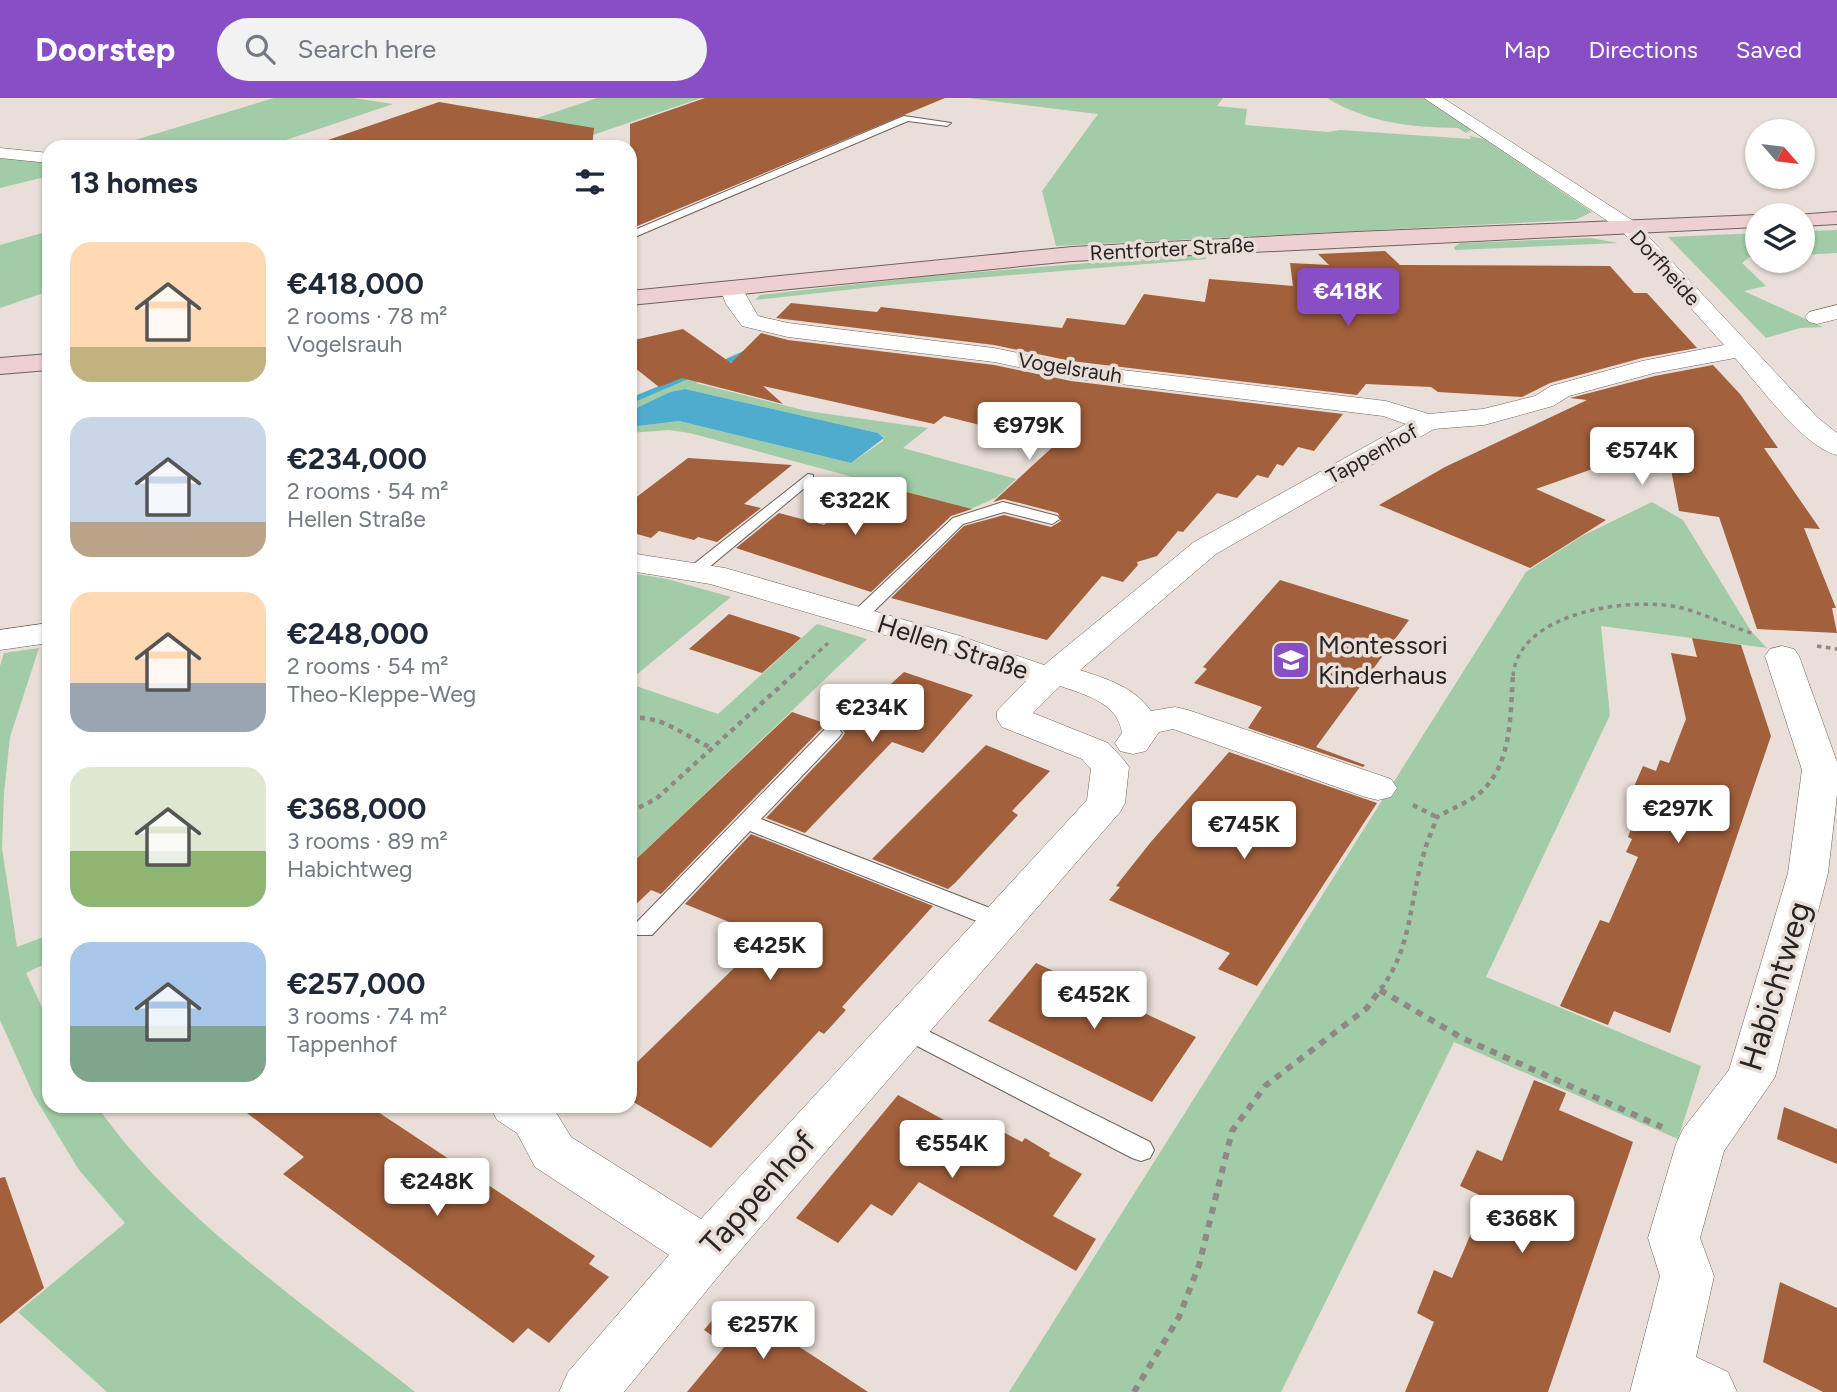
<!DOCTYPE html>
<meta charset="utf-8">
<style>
:root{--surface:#fff;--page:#f2f2f3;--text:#1f2937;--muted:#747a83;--accent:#874ec5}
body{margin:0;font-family:Figtree,sans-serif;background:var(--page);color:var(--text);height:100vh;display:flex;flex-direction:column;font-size:26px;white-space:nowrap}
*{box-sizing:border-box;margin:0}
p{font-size:23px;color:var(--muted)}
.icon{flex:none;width:38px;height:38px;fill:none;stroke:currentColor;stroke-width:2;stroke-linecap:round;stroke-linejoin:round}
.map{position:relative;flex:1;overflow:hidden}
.details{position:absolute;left:42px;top:42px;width:595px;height:973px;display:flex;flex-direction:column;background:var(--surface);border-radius:21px;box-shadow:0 2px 5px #0004}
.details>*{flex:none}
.needle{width:46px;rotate:118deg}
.buttons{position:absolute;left:1745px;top:21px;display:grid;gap:14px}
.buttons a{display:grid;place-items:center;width:70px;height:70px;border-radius:50%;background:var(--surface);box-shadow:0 2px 5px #0004;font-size:35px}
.price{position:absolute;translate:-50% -60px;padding:0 16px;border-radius:7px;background:#fff;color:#222;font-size:23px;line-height:46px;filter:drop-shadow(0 2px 4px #0008)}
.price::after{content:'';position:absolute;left:50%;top:42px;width:21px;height:16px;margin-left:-10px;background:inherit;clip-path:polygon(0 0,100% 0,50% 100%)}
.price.current{background:var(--accent);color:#fff}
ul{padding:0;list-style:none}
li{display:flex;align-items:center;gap:21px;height:175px;padding:0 28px}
li span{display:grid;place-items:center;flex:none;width:196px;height:140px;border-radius:21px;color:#555}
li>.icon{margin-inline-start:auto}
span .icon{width:84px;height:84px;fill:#fffc;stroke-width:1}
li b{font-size:30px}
h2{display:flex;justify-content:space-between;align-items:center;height:84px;padding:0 28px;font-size:30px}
header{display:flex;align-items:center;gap:42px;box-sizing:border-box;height:98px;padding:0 35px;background:var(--accent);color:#fff}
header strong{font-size:33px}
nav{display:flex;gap:38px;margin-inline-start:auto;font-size:24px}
.search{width:490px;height:63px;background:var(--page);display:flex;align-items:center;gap:18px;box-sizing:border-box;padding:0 24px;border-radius:38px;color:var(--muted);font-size:26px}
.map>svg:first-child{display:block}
.green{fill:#a2cca7}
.water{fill:#4eadce}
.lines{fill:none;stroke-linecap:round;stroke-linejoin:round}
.stream{fill:#4eadce;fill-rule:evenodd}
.building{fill:#a3603c}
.lane-casing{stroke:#6d635e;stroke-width:2}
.street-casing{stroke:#6d635e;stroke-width:1}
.secondary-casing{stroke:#6d635e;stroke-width:2}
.path-far2{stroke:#908884;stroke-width:3.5;stroke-dasharray:4.5 4.5;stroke-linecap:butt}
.path-far1{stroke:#908884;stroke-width:4.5;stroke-dasharray:5 5;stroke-linecap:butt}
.path{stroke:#908884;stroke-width:6;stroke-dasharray:7 7;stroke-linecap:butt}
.lane{fill:#fff;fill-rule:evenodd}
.street{fill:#fff;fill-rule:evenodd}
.secondary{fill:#efd0d0;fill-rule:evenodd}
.labels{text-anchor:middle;stroke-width:7;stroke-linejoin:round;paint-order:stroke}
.far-street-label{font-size:21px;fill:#282422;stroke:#e9ded8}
.poi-label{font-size:26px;fill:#282422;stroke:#e9ded8;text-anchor:start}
.street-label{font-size:26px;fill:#282422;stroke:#e9ded8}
.near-street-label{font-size:32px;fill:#282422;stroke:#e9ded8}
</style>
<header>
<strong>Doorstep</strong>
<div class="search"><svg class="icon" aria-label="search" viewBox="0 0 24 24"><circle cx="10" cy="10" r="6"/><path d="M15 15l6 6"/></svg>Search here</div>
<nav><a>Map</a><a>Directions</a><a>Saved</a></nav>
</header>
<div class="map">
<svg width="1837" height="1294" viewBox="0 0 1837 1294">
<rect width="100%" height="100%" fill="#e9ded8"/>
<!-- green -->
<path class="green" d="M274,0H353L393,6L265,49H112Z
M597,0H701L558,49H451Z
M968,0H1223L1217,8L1247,11L1245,27L1328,34L1340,32L1471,41L1469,38L1484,41L1592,114L1575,122L1056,148L1042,93L1098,16Z
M1327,0H1422L1471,32L1466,35L1458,30C1410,29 1368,25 1327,0Z
M0,58L49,63V78L0,90Z
M1837,132V155L1803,157V133Z
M49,133V193L0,210V147Z
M1757,135V159H1749L1742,165L1766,188L1744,193L1823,229L1800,230L1766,240L1668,139Z
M1591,140L1618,145L1455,152L1454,149L1460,145Z
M1185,157H1203L1207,161L891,187L755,202L760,197L920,179Z
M768,243L782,245L696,285L807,313L928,330L903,350L1016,381L997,399L971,411L690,335L669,332L630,335V329L679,323L851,365L883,343L884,339L878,335L685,291L670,294L630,313V301Z
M1652,404L1683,422L1751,533L1767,550L1601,528L1610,617L1486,879L1701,968L1678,1041L1454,944L1281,1294H1009L1526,474L1582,438Z
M630,475L667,481L731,499L630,582Z
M817,526L867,541L630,767V586L718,616Z
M39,550L10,639L4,695L2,750L17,849L49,837V864L26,875L49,924V1008H97C172,1117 311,1211 415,1294H107L18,1214L125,1125L79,1072L34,998L0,922V568L4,555Z"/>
<!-- water -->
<path class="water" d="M685,291L878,335L884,340L851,365L679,323L630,329V313L670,294Z"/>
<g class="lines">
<!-- stream -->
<path class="stream" d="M750,250L757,252L718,270L711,268Z
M695,273L702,275L630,306V300Z"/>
</g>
<!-- building -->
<path class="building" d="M705,0H945L630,131V26Z
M439,4L594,30L592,49H326L325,43Z
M1385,153L1400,167L1610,168L1634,195H1647L1697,250L1642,260L1550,285L1522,299L1438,294L1431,289L1366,286L1357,297L1071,263L994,247L776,220L791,205L877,214L881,209L1062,230L1067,220L1125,227L1144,196L1205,204L1209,181L1293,188L1290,165L1329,167L1318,156Z
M683,231L731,265L761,235L788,242L994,267L1071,283L1343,316L1314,353L1298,349L1283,368L1277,366L1268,380L1257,377L1237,400L1217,395L1183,434L1178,433L1157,458L1137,464L1138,467L1123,484L1102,478L1047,542L891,500L964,428L1004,417L1051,429L1061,423L1058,415L1004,401L993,404L1056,346L944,318L934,326L763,288L783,306L682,280L659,289L630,266V243Z
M1713,267L1740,296L1778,350H1764L1820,431L1804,430L1836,510H1832L1837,535L1757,531L1719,419L1679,413L1666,345L1536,391L1606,422L1530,470L1379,407L1445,369L1587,302L1570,300L1655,278Z
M688,360L719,362L792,367L744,406L761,410L717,444L698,439L694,442L659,433L651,440L630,434V404Z
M876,386L972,411L951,418L871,494L736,450L779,415L824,427Z
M1280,482L1409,522L1316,649L1365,667L1363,669L1248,630L1262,609L1194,585L1207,571L1203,569Z
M729,516L795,537L801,540L762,575L689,551Z
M1692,540L1741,547L1771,638L1670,935L1614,913L1608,927L1560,908L1600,822L1609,825L1638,759L1626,754L1632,741L1628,739L1641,704L1629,700L1643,668L1656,673L1660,662L1669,665L1686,621L1671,555L1697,559Z
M904,574L973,597L923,655L892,644L805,735L766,720L841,641L845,635L842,631Z
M792,614L830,627L823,629L661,796L651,792L630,812V767Z
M986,647L1050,673L1012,713L1018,717L955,785L948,791L872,761Z
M1229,654L1377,705L1257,888L1218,871L1230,855L1109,802L1120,789L1116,788L1150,745Z
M751,736L933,808L842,909L846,912L824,936L819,933L711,1050L630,1002V971L766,839L685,806Z
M1036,865L1196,939L1152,1004L988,923Z
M1534,982L1566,995L1559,1012L1633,1044L1548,1294H1405L1434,1224L1417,1215L1434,1172L1452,1180L1486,1100L1460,1088L1477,1052L1502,1063Z
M898,997L979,1041L990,1027L1022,1044L1025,1040L1050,1055L1049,1058L1082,1076L1053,1118L1096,1141L1076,1173L919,1084L892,1118L871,1106L838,1145L796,1120Z
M238,1008H369L595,1158L589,1166L609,1179L549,1245L528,1230L513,1245L283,1076L304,1059Z
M1784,1009L1837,1031V1066L1777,1041Z
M5,1079L44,1190L0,1226V1080Z
M1780,1184L1837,1210V1294H1823L1763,1264Z
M728,1203L818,1261L868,1294H687L726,1247L704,1232Z"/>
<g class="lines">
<defs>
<path id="lane" d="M904,18L951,25L947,28L908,23L630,141V134Z
M808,376L813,377V383L702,475H690V469Z
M1003,404L1057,418L1060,421L1052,426L1004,414L963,426L864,523H852L849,519L852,515L953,420Z
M832,629L839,631L842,635L839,639L761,721L1008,817L1011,823L1008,829H992L750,733L652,837H636L633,831L636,825L825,631Z
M904,921L1150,1044L1154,1052L1150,1060L1141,1063L1132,1060L896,937L892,930L896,923Z"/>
<path id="street" d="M1424,0H1443L1635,124L1817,319L1837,335V357C1803,349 1759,287 1735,260L1654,275L1569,298L1553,308L1484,327L1434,331L1216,456L1080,572C1107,581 1134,589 1151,613L1175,609L1188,612L1391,681L1397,690L1391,699L1378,702L1365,699L1173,631L1159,634L1146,653L1133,656L1120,653L1115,645L1122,635C1118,605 1086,597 1060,588L1033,615L1108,645L1123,661L1129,669L1125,705L1120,714L725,1170L624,1294H559L568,1274L669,1157L535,1069L517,1035L497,1022L490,1008H552L571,1039L701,1121L1087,702L1091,671L1082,661L1002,629L997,621V613L1026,583L936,552L710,486L630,473V455L725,470L960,538L1044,567L1194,444L1406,326L1383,318L1071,280L994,264L788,239L742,228L726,206L720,190L731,183L739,185L758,218L788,225L994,250L1071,266L1386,303L1429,316L1483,311L1535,298L1551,288L1642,263L1724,247L1621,132Z
M0,50L49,55V65L0,60Z
M1837,207V221L1817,226L1809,224L1805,219L1809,214Z
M49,525V545L0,552V532Z
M1782,548L1794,551L1799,558L1837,664V697L1828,775L1775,979L1724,1053L1700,1140L1714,1178L1696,1259L1728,1274L1737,1294H1630L1660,1178L1648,1140L1676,1046L1683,1031L1729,972L1788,775L1802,672L1765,558L1770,551Z"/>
<path id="secondary" d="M1837,114V126L1802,128V117H1796Z
M1757,117V129L1072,163L630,207V193L1072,149L1356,134Z
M49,256V272L0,276V260Z"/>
</defs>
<!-- lane casing -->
<use href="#lane" class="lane-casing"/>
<!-- street casing -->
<use href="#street" class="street-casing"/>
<!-- secondary casing -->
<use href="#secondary" class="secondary-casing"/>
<!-- path-far2 -->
<path class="path-far2" d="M1817,548L1837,551
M792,578L828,545
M1513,578C1518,513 1633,498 1682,510C1707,517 1730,528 1754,536"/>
<!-- path-far1 -->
<path class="path-far1" d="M630,620C663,617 684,638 712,650
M1413,707L1437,719
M630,714L656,701L794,576
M1381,891C1413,847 1409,803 1424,755C1427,743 1433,731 1437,719C1449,712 1464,706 1476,698C1513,670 1510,617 1513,576"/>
<!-- path -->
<path class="path" d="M1380,892L1462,940L1662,1029
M1134,1294L1179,1219L1199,1167L1232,1033L1265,988L1367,910L1382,889"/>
<!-- lane -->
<use href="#lane" class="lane"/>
<!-- street -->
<use href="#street" class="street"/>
<!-- secondary -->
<use href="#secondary" class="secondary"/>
</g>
<!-- icons -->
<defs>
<symbol id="school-square" viewBox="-11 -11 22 22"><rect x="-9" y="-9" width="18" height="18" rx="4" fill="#874ec5" stroke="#e9ded8"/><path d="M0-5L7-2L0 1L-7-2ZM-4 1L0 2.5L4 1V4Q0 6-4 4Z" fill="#fff"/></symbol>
</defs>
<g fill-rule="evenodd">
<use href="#school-square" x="1269" y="540" width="44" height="44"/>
</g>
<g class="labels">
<!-- far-street labels -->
<g class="far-street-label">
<text transform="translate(1172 151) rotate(-3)" y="7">Rentforter Straße</text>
<text transform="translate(1665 170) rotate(48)" y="7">Dorfheide</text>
<text transform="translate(1070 270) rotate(9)" y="7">Vogelsrauh</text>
<text transform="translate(1372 356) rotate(-29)" y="7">Tappenhof</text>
</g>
<!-- poi labels -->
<g class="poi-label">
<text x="1318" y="556">Montessori<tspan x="1318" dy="30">Kinderhaus</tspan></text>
</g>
<!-- street labels -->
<g class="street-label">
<text transform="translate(953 549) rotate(18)" y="9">Hellen Straße</text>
</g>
<!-- near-street labels -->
<g class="near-street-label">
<text transform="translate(1775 888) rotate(-73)" y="11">Habichtweg</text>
<text transform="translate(758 1095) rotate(-48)" y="11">Tappenhof</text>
</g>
</g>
</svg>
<div class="buttons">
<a><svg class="needle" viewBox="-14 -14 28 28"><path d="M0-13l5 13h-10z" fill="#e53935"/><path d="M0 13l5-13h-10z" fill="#747a83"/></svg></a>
<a><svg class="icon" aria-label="layers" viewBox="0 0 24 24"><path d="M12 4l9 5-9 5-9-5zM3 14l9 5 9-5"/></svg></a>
</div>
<b class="price current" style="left:1348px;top:230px">€418K</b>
<b class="price" style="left:1029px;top:364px">€979K</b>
<b class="price" style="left:1642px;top:389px">€574K</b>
<b class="price" style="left:855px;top:439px">€322K</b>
<b class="price" style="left:872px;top:646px">€234K</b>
<b class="price" style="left:1678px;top:747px">€297K</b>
<b class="price" style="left:1244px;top:763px">€745K</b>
<b class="price" style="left:770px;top:884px">€425K</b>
<b class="price" style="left:1094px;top:933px">€452K</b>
<b class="price" style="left:952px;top:1082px">€554K</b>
<b class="price" style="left:437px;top:1120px">€248K</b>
<b class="price" style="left:1522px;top:1157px">€368K</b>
<b class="price" style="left:763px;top:1263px">€257K</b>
<section class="details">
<h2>13 homes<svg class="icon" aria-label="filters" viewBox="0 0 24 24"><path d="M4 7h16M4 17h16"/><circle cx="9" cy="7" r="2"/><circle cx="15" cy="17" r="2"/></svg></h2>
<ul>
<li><span style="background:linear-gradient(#ffd9b3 75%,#c2b280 0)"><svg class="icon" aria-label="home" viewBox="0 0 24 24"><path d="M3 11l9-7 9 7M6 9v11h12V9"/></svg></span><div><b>€418,000</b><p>2 rooms · 78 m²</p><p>Vogelsrauh</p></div></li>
<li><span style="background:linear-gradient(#c9d6e8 75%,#b9a48a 0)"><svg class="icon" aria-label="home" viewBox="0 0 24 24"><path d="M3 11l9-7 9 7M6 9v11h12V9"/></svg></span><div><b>€234,000</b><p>2 rooms · 54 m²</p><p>Hellen Straße</p></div></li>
<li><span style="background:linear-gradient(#ffd9b3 65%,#9aa5b1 0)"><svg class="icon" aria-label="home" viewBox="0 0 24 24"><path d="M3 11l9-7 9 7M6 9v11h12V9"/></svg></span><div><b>€248,000</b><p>2 rooms · 54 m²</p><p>Theo-Kleppe-Weg</p></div></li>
<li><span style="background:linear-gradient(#dfe7d0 60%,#8fb573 0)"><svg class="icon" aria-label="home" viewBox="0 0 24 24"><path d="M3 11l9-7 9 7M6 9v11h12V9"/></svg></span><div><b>€368,000</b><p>3 rooms · 89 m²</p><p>Habichtweg</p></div></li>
<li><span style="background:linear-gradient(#a9c7e8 60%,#7fa58c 0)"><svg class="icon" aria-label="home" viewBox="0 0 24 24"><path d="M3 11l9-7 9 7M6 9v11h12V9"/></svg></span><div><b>€257,000</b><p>3 rooms · 74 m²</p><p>Tappenhof</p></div></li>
</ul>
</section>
</div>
